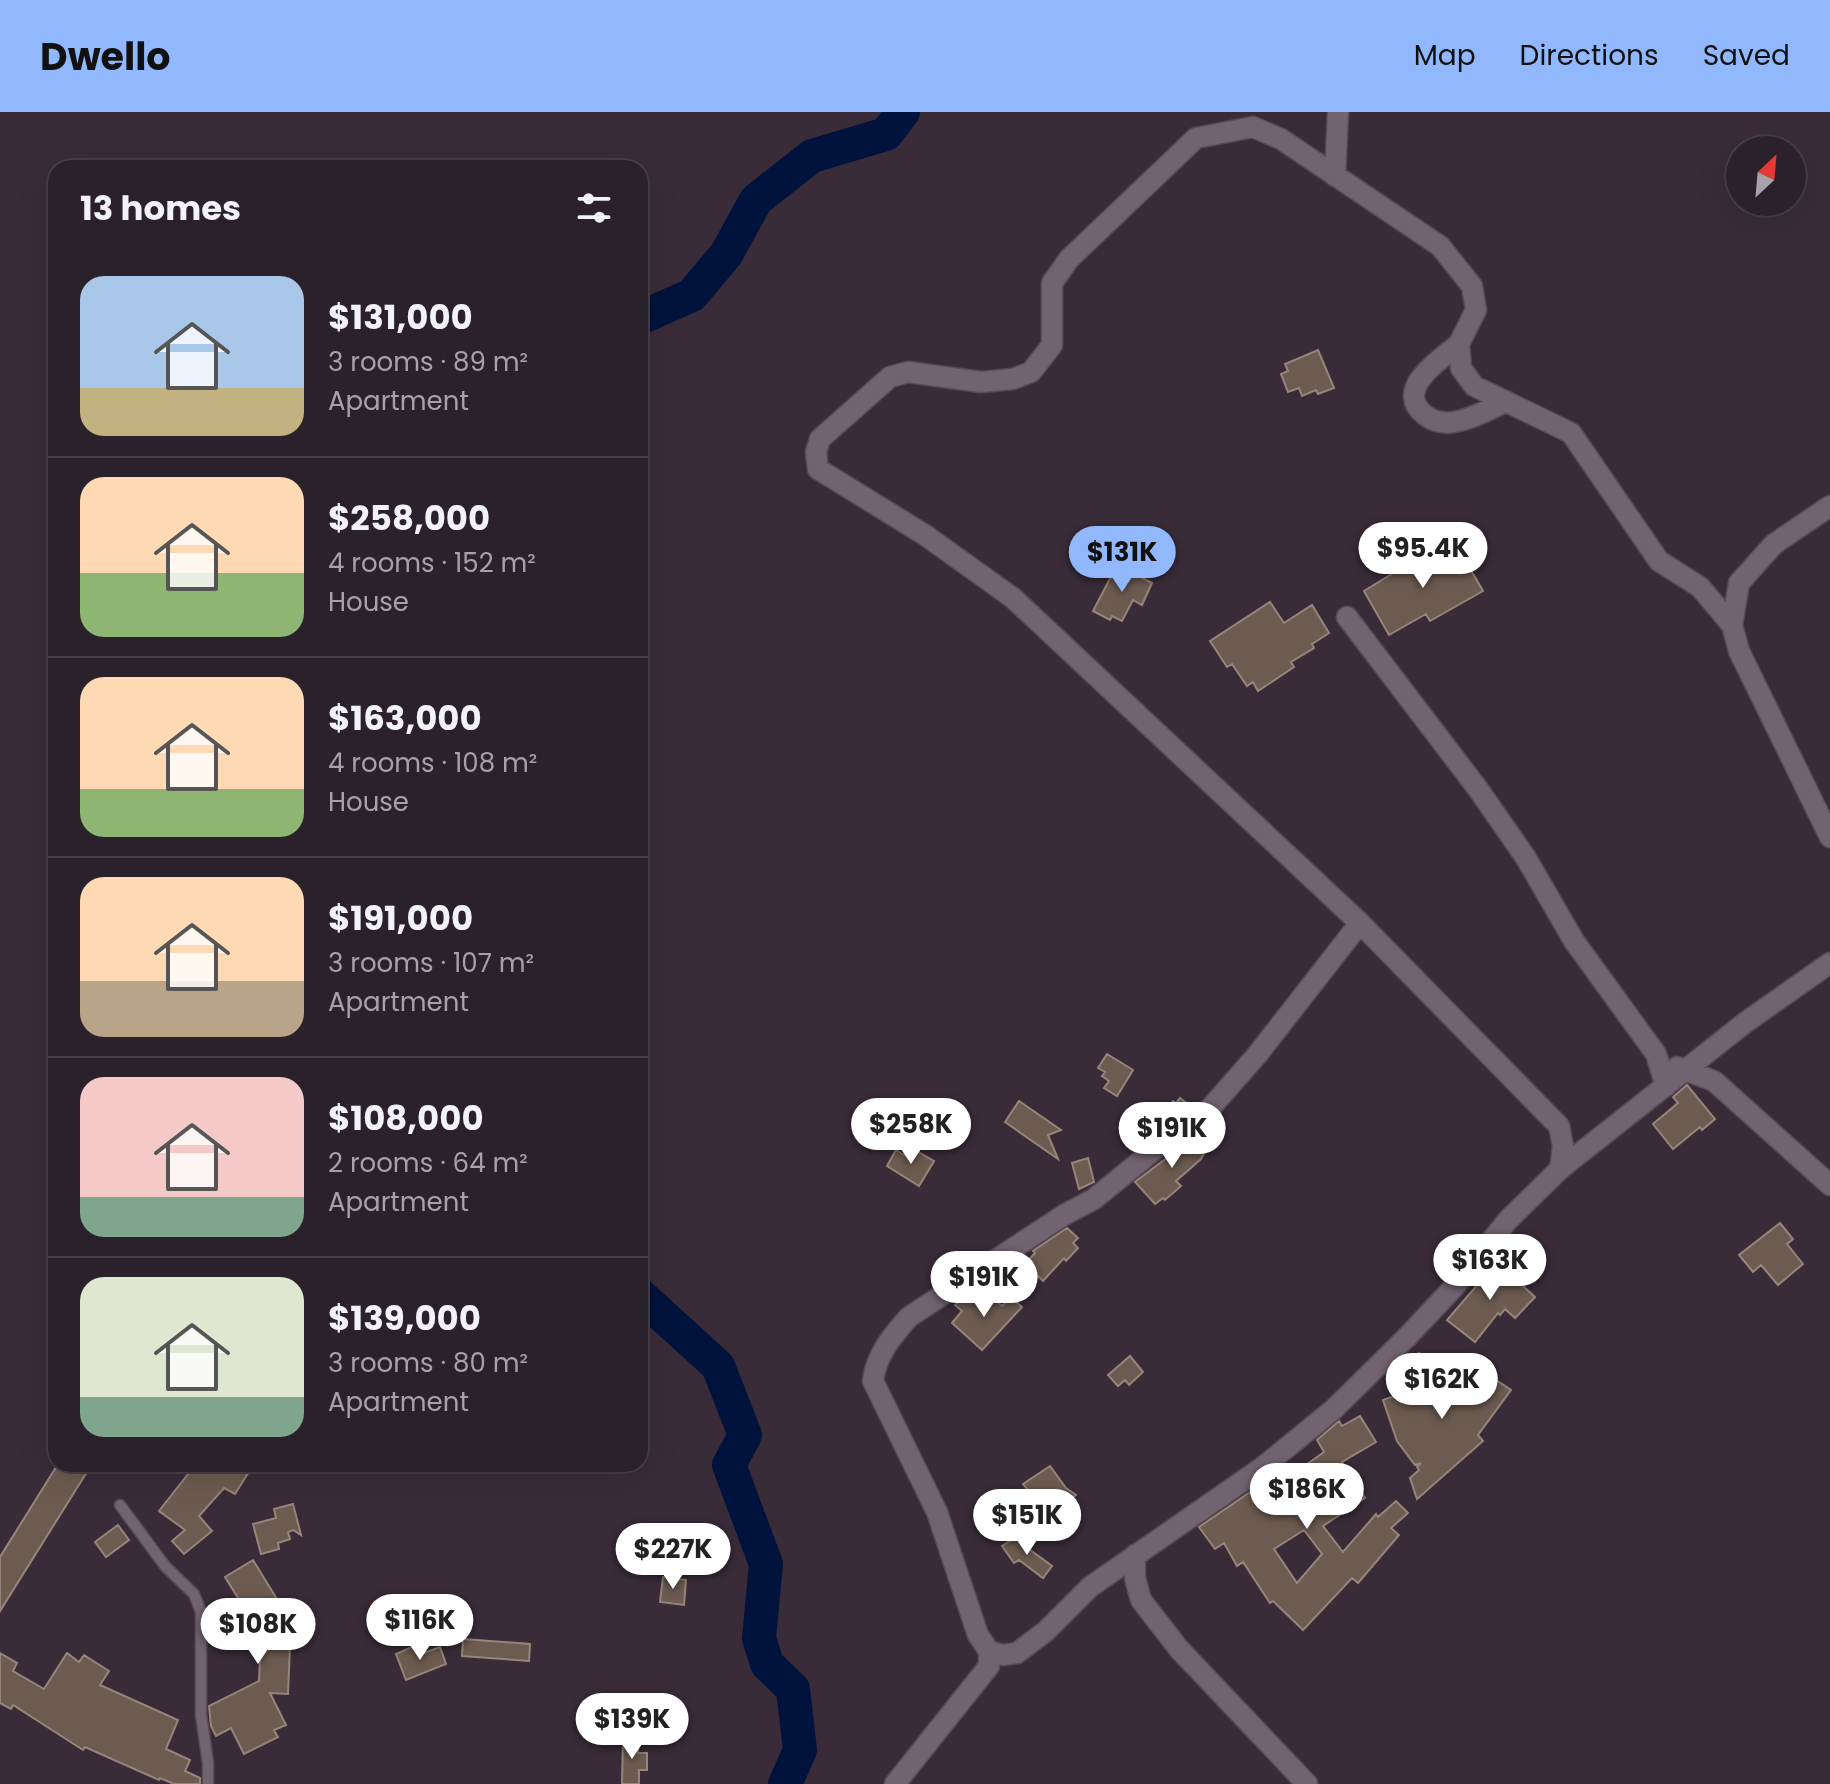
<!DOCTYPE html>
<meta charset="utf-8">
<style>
:root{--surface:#2b212a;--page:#372e36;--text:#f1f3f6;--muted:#a6a3a8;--line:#473e47;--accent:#91b8fd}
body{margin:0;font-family:Poppins,sans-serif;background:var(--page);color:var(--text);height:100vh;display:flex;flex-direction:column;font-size:30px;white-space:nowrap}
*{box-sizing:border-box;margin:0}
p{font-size:26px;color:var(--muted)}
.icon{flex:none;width:44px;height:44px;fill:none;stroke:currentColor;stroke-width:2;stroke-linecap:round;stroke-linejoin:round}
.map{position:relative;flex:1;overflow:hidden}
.panel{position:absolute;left:48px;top:48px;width:600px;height:1312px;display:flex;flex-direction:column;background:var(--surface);border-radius:24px;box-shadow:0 8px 32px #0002,0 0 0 2px var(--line)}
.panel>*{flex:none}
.needle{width:52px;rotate:26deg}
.controls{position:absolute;left:1726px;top:24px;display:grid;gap:16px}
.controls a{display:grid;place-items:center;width:80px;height:80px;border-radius:50%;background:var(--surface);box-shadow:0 8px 32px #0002,0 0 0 2px var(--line);font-size:40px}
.price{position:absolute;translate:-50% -68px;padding:0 18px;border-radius:28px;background:#fff;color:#222;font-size:26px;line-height:52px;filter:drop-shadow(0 2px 4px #0008)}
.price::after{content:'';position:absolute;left:50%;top:48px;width:24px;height:18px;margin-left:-12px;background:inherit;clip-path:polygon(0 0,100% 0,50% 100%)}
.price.current{background:var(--accent);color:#111}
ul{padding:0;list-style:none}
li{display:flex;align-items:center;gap:24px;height:200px;padding:0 32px}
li+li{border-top:2px solid var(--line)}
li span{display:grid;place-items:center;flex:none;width:224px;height:160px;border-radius:24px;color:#555}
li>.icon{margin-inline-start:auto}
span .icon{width:96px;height:96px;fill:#fffc;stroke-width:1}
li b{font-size:34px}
h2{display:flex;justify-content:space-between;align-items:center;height:96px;padding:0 32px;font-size:34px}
header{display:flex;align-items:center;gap:48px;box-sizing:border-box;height:112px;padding:0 40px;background:var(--accent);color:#111}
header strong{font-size:38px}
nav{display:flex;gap:44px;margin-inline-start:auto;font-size:28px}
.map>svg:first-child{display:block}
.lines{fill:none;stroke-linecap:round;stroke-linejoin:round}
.river{stroke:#00133c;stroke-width:34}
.building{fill:#6c5b51;stroke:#968579;stroke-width:2;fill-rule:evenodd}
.lane-casing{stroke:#564b55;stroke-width:13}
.street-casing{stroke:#564b55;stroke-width:23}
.lane{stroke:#726371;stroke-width:10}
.street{stroke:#726371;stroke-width:20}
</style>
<header>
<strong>Dwello</strong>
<nav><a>Map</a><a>Directions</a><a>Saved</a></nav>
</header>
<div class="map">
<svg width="1830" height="1672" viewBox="0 0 1830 1672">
<rect width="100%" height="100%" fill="#392c38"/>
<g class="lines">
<!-- river -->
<path class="river" d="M640,206L692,183L727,141L756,88L812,44L886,22L903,0
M640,1183L718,1254L745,1323L729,1353L766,1452L759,1526L767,1552L793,1577L800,1638L785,1672"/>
</g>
<!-- building -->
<path class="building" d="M1318,238L1334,276L1318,282L1316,278L1302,284L1299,276L1288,280L1281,262L1288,259L1285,252Z
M1458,436L1483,479L1430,509L1426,502L1389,523L1364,479L1426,441L1431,450L1440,445L1441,448Z
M1117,453L1152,471L1142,493L1133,488L1122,509L1112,504L1110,508L1093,499Z
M1270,490L1284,511L1312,493L1329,521L1312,532L1314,536L1291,550L1294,555L1258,579L1253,570L1247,574L1232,552L1227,555L1210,529Z
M1107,942L1133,958L1117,984L1104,976L1109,969L1102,964L1105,960L1098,956Z
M1687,973L1715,1007L1702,1018L1700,1015L1673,1037L1653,1012L1678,991L1673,985Z
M1180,986L1192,995L1167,1012L1160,1006L1173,989L1176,991Z
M1019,989L1061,1018L1048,1023L1058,1047L1005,1010Z
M1197,1023L1210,1030L1201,1047L1176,1069L1181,1074L1165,1088L1163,1086L1155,1092L1135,1070Z
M896,1038L909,1046L915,1038L934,1049L919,1074L887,1054Z
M1088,1046L1094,1070L1079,1077L1072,1051Z
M1780,1111L1793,1127L1787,1132L1803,1152L1778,1173L1761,1153L1753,1160L1739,1143Z
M1067,1116L1078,1126L1073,1131L1078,1136L1066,1149L1064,1146L1043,1169L1025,1152L1035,1141L1033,1139Z
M1497,1150L1535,1185L1515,1206L1505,1197L1500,1203L1498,1201L1475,1230L1447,1208Z
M971,1180L987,1195L995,1188L1002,1194L1011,1185L1022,1195L982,1238L952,1211L962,1199L955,1193Z
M1419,1241L1456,1283L1477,1255L1511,1278L1478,1323L1483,1329L1417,1387L1410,1366L1419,1358L1417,1355L1421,1351L1415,1353L1397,1329L1383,1288L1426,1272L1407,1251Z
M1130,1244L1143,1260L1129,1273L1125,1268L1118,1274L1108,1263Z
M1360,1304L1376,1330L1342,1350L1365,1386L1323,1414L1343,1440L1376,1402L1378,1405L1396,1389L1408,1401L1391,1416L1399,1423L1358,1471L1352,1466L1303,1518L1273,1489L1270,1491L1243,1450L1237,1454L1224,1431L1215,1437L1199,1415L1259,1374L1270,1395L1304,1373L1303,1371L1311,1366L1303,1355L1324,1340L1317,1328L1339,1309L1342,1314ZM1304,1418L1322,1442L1297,1471L1274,1437Z
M58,1352H92L0,1499V1445Z
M196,1352H254L235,1382L224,1376L199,1404L212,1419L184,1442L172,1429L185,1418L159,1399Z
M1050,1354L1066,1376L1076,1383L1032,1411L1019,1392L1022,1390L1018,1384L1027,1377L1023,1372Z
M293,1392L301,1423L293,1418L288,1420L290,1427L278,1431L279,1437L261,1442L253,1412L276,1406L274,1397Z
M118,1413L129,1428L106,1445L95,1430Z
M1014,1426L1052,1454L1043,1466L1019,1448L1014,1451L1002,1434Z
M253,1448L291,1510L288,1582L270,1581L286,1613L274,1618L278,1625L244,1642L231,1616L216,1624L211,1614L209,1594L259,1569L261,1523L225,1465Z
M663,1465L686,1468L684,1493L660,1490Z
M463,1527L530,1532L529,1549L462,1544Z
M414,1534L418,1543L440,1535L446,1552L406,1568L396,1542Z
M0,1541L17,1551L13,1559L44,1577L67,1541L79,1550L84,1543L109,1559L100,1573L178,1608L166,1637L190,1648L185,1659L200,1666V1672H174L160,1666L159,1668L85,1635L83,1638L13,1593L11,1597L0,1591Z
M623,1624L639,1625L638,1641H647V1658H639V1672H622Z"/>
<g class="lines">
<defs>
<path id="lane" d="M120,1393L165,1454L194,1482L201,1500V1603L208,1651V1672"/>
<path id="street" d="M1335,64L1338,0
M1459,232C1439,248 1393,278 1425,303C1432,309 1444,312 1454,310C1472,307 1491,297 1506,289
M1347,505L1478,677L1526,746L1574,829L1656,942L1666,974
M1732,513L1739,471L1774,432L1830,394
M1360,811L1257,943L1206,1001L1170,1025L1094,1087L1064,1103L909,1205C892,1224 876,1243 873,1269L937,1400L978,1523L989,1539L1003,1543L1017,1541L1046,1519L1090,1475L1263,1355L1334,1297L1407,1225L1455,1174L1508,1108L1560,1057L1746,910L1830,851
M1677,955L1714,969L1830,1073
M1560,1057L1563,1034L1559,1014L1360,811L1013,486L925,423L818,357L816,340L820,327L890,265L908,260L981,270L1013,267L1031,260L1052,233V171L1069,147L1196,26L1253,15L1281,27L1440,134L1472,174L1476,198L1459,232L1461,256L1474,274L1571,321L1659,449L1700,475L1732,513L1739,539L1830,725
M1135,1443V1466L1141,1488L1179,1537L1307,1672
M895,1672L989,1554V1539"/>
</defs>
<!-- lane casing -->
<use href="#lane" class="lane-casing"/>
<!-- street casing -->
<use href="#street" class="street-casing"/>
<!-- lane -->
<use href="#lane" class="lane"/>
<!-- street -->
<use href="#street" class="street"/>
</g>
</svg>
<div class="controls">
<a><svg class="needle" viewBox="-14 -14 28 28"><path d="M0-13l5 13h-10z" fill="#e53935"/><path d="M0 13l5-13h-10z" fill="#a6a3a8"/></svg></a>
</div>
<b class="price" style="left:1423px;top:478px">$95.4K</b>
<b class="price current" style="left:1122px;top:482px">$131K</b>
<b class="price" style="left:911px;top:1054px">$258K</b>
<b class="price" style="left:1172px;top:1058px">$191K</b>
<b class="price" style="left:1490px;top:1190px">$163K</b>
<b class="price" style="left:984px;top:1207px">$191K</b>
<b class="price" style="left:1442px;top:1309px">$162K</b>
<b class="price" style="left:1307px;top:1419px">$186K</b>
<b class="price" style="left:1027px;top:1445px">$151K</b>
<b class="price" style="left:673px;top:1479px">$227K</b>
<b class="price" style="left:420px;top:1550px">$116K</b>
<b class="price" style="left:258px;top:1554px">$108K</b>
<b class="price" style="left:632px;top:1649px">$139K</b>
<section class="panel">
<h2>13 homes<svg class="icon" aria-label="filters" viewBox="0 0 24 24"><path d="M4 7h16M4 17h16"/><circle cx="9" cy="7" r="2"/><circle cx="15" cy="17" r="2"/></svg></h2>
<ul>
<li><span style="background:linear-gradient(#a9c7e8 70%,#c2b280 0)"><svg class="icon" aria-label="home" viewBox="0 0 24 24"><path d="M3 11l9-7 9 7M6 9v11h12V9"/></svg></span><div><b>$131,000</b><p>3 rooms · 89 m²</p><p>Apartment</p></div></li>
<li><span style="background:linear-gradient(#ffd9b3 60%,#8fb573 0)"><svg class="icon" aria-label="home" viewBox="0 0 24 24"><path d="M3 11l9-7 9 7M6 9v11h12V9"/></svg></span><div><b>$258,000</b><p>4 rooms · 152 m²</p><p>House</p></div></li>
<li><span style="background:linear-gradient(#ffd9b3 70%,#8fb573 0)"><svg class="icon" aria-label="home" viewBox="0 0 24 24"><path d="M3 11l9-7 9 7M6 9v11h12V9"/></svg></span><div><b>$163,000</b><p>4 rooms · 108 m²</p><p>House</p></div></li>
<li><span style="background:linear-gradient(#ffd9b3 65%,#b9a48a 0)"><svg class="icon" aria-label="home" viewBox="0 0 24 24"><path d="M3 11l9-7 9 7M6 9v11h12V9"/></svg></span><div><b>$191,000</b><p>3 rooms · 107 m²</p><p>Apartment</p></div></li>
<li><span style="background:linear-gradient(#f6c9c9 75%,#7fa58c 0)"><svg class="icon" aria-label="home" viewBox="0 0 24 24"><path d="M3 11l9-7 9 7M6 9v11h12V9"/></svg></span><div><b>$108,000</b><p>2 rooms · 64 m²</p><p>Apartment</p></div></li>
<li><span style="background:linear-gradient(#dfe7d0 75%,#7fa58c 0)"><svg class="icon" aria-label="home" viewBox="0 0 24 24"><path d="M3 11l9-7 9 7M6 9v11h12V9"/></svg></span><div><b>$139,000</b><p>3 rooms · 80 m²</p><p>Apartment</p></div></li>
</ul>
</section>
</div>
